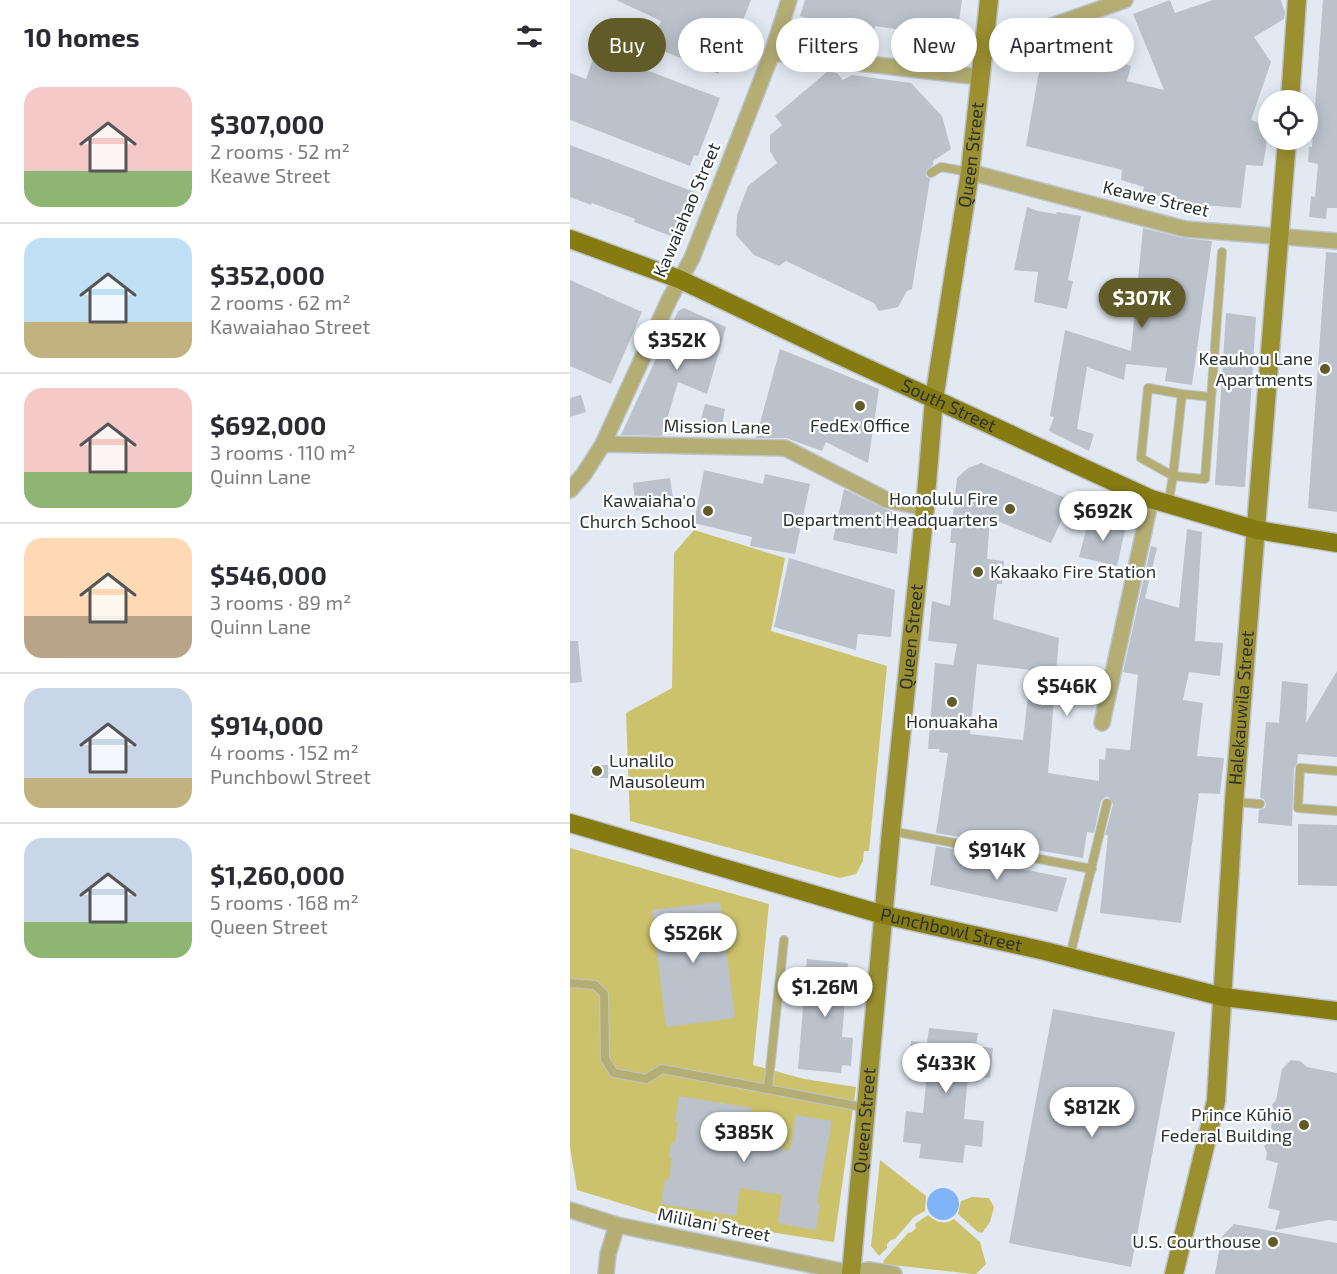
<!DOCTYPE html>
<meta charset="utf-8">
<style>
:root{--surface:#fff;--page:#f7f7f7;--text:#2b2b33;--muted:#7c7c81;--line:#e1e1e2;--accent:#615b27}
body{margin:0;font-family:"Exo 2",sans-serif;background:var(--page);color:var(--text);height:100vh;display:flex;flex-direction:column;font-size:22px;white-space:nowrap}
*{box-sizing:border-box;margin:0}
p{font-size:20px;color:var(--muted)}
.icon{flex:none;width:33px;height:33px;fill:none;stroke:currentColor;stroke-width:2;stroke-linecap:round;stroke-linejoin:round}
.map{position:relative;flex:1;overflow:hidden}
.details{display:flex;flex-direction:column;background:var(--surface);width:570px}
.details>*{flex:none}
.guide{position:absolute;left:18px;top:18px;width:570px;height:54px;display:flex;gap:12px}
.fabs{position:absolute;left:688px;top:90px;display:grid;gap:12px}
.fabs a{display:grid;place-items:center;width:60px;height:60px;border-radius:50%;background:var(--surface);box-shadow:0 3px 15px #0003;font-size:30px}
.price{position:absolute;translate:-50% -51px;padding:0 14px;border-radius:21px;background:#fff;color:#222;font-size:20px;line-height:39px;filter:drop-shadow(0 2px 3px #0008)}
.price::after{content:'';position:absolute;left:50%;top:36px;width:18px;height:14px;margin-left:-9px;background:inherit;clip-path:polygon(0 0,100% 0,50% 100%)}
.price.current{background:var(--accent);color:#fff}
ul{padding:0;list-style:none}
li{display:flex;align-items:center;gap:18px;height:150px;padding:0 24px}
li+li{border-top:2px solid var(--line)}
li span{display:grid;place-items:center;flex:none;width:168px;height:120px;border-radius:18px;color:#555}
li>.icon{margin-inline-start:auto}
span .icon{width:72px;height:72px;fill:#fffc;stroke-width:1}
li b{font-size:26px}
h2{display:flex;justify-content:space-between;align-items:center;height:72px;padding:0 24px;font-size:26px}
.tag{padding:0 21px;border-radius:27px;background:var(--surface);box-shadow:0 3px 15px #0003;font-size:21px;line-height:54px}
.tag.current{background:var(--accent);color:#fff}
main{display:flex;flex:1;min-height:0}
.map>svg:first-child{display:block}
.green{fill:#ccc26c}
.water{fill:#7fb5f6}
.building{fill:#bbc2cb;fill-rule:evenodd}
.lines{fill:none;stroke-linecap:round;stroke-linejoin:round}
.lane-casing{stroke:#bec4cc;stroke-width:10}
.street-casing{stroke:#bec4cc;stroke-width:18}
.secondary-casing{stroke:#bec4cc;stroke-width:21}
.primary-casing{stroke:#bec4cc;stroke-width:21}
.lane{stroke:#b4ae75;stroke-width:8}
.street{stroke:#b4ae75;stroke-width:15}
.secondary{stroke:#9b9030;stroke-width:18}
.primary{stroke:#867b11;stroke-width:18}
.poi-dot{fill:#615b27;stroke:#fff;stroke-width:2}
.labels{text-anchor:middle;stroke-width:4.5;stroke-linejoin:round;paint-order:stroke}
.street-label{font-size:18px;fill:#2e3134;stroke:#fff}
.poi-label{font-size:18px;fill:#2e3134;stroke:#fff;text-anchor:end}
</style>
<main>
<section class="details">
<h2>10 homes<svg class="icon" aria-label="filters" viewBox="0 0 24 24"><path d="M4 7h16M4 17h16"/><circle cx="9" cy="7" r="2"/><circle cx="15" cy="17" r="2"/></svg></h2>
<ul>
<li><span style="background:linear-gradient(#f6c9c9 70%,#8fb573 0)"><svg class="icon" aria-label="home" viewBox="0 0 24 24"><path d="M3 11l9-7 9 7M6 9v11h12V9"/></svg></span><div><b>$307,000</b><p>2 rooms · 52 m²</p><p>Keawe Street</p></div></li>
<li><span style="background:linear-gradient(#bfe0f5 70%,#c2b280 0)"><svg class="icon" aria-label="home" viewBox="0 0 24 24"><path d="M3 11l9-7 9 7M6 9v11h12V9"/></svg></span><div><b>$352,000</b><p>2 rooms · 62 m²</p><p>Kawaiahao Street</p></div></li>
<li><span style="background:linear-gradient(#f6c9c9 70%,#8fb573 0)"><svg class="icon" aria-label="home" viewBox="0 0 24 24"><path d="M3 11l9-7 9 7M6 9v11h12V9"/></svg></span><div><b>$692,000</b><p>3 rooms · 110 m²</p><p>Quinn Lane</p></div></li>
<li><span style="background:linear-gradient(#ffd9b3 65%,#b9a48a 0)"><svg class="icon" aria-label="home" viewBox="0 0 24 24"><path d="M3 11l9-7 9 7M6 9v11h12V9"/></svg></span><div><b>$546,000</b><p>3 rooms · 89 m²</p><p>Quinn Lane</p></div></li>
<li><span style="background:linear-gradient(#c9d6e8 75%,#c2b280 0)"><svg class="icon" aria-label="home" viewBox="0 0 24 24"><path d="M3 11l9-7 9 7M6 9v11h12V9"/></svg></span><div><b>$914,000</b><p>4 rooms · 152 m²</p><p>Punchbowl Street</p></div></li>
<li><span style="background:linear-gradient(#c9d6e8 70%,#8fb573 0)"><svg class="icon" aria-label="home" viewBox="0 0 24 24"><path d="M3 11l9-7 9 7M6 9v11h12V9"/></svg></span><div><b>$1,260,000</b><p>5 rooms · 168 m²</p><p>Queen Street</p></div></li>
</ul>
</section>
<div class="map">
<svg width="767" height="1274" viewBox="0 0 767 1274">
<rect width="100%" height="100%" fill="#e2e9f2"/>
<!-- green -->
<path class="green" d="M124,530L215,558L201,631L317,666L299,851H294L293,861L286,874L270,878L60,821L56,713L102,688L104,553Z
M0,848L199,904L183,1065L234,1079L286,1087L264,1242L86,1214L7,1190L0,1147Z
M310,1160L356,1196L355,1211L344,1217L325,1239L321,1240L317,1244V1248L309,1256L301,1246Z
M402,1197L419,1198L424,1207L420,1222L412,1233L408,1232L388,1214L391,1201Z
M358,1215C366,1223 375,1225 384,1219L410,1242L416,1264L406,1274H403L313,1264L314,1260L338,1233L342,1232L346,1228L345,1224Z"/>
<!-- water -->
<path class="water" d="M357 1204a16 16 0 1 1 32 0a16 16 0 1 1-32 0Z"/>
<!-- building -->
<path class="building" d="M46,0H181L173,20L182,24L162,70L152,66L148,74L91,50L95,40L85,36L91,21Z
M235,0H392L389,21L370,20L369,36L305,26L304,39L238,30L239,19L230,16Z
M600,0L605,13L643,0H711L715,12L714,19L684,37L701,62L681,120L699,127L693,166L676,165L671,208L621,204L573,192L574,187L551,180L552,170L456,146L468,77L478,42L504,48L506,39L536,48L534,56L561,66L557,81L594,90L563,14Z
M753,0H767V208H757L756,219L739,217L741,196L745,197L748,164L738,162L739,147H742Z
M26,51L150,98L128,156L124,155L120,166L0,120V73L16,79Z
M258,71L267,73L273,80L282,75L341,83L372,116L381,149L363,161V165L356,171V176L360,179L342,289L337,291L328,307L309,311L304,303L216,261L209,266L184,255L166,235L167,215L178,186L207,163L200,151V135L212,125L205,116Z
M0,145L127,193L109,239L64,222L65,219L22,203L21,205L0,197Z
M457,207L468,211L486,214L487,212L511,216L498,280L503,281L497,309L464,302L468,272L444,270Z
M573,228L613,238L642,241L622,385L595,381L597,368L556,364L554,380L517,367L507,429L524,434L519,451L479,431L484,417L480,416L495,330L561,351Z
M756,252L767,253V512L738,508Z
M0,280L72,312L41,384L0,366Z
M114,308L156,327L137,394L108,382L92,436L51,435L108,311Z
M656,313L686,317L675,487L645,485Z
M210,349L309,389L298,463L256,442L252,451L216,438H186Z
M11,395L16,412L0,417V398Z
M135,404L155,409L150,436L128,431Z
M411,463L501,500L481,543L420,518L417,559L434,561L432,584H427L423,619L489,638L478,773L529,781V759L535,760L536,748L560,750L568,675L553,672L581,546L587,548L575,598L609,608L617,529L632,532L625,641L653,643L650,676L619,672L613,700L633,703L627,756L654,758L650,794L629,793L611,923L530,913L538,835H535L543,804L539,797H535L531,801L524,833L517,832L513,858L366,833L378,753L369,752L370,749H358L365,663L383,665L387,644L358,641L362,601L380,606L386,543H380L387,478L398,468ZM407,664L461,670L453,740L400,734Z
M134,470L193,484L195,474L240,484L225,554L180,546L182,537L124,523Z
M100,478L104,505L66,510L63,483Z
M274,489L322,512L329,525L327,554L263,540Z
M519,518L556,526L547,566L509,557Z
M219,558L325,590L321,637L288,634L286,650L204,627Z
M0,641H8L12,682L0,683Z
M767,671V757L728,754L727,763L724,768L722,826L688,823L689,810L695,808L696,804L694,799L690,798L696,722L709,723L712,681L738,684L736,723Z
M21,765H38V778H21Z
M728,824L767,825V886L728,885Z
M366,846L384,849L383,855L497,878L487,912L360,885Z
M150,902L165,1018L96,1027L82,910Z
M237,959L278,963L272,1037L283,1038L281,1066L272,1065L271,1073L228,1069Z
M483,1009L605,1032L561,1267L439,1243Z
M359,1028L408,1033L406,1046L423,1048L420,1078L398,1076L394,1119L414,1121L412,1147L395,1145L393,1163L349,1158L351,1144L333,1142L336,1111L353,1113L357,1074L338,1072L341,1041L357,1043Z
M721,1060L730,1061L737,1067L767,1073V1221L759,1220L705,1230L710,1211L698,1208L708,1163L696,1160L697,1153L694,1146L699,1140L704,1110L702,1105L706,1100L712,1069Z
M109,1096L182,1108L176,1143L220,1150L226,1115L262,1121L247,1203L250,1204L246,1230L208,1223L212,1195L170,1188L166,1216L91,1204L95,1179L99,1180L102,1158L99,1157L101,1143H105L108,1122L105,1121Z
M664,1224L767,1243V1274H645L649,1251L645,1244Z"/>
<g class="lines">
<defs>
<path id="lane" d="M361,173L371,167L400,172
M612,394L641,397
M598,505L603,476L612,394L578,388L571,458L603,476L635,479L652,252
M767,771L730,768L728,808L767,811
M665,802L690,804
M321,831L522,869
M500,956L537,803
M0,983L25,985L34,994L35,1059L44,1073L76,1079L92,1069L297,1108
M198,1088L214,940"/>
<path id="street" d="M414,50L555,0
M202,53L410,77
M400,172L615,229L767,241
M33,444L215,448L317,500L355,508
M0,490L14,474L33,444L100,298L122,258L202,53L219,0
M532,723L581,499
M0,1210L47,1225L281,1273L299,1270L324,1274
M36,1274L38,1254L47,1225"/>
<g id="secondary">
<path d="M720,100L727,0"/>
<path id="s1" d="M281,1274L321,831L355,508L364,399L400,172L419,0"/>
<path id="s2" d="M604,1274L646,1101L664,802L717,140"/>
</g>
<g id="primary">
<path id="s3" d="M0,239L109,279L262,352L581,499L687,530L767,543"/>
<path id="s4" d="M0,823L314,915L475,951L653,997L767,1011"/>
</g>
</defs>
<!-- lane casing -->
<use href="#lane" class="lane-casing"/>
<!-- street casing -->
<use href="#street" class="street-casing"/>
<!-- secondary casing -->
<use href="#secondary" class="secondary-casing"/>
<!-- primary casing -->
<use href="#primary" class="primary-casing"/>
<!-- lane -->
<use href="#lane" class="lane"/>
<!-- street -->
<use href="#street" class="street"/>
<!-- secondary -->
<use href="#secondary" class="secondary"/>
<!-- primary -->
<use href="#primary" class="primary"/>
</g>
<!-- markers -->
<g class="poi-dot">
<circle cx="755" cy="369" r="6"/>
<circle cx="290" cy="406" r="6"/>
<circle cx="440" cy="509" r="6"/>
<circle cx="138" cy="511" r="6"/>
<circle cx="408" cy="572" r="6"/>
<circle cx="382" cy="702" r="6"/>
<circle cx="27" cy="771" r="6"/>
<circle cx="734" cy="1125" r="6"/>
<circle cx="703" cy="1242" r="6"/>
</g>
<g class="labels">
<!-- street labels -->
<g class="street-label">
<text dy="6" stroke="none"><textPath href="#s1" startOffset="1126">Queen Street</textPath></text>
<text transform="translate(586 199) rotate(13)" y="6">Keawe Street</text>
<text transform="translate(117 210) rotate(-67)" y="6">Kawaiahao Street</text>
<text dy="6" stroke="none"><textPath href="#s3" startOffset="414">South Street</textPath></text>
<text transform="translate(147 427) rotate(1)" y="6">Mission Lane</text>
<text dy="6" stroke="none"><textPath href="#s1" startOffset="640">Queen Street</textPath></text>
<text dy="6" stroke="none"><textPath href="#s2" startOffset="572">Halekauwila Street</textPath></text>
<text dy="6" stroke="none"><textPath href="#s4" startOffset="396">Punchbowl Street</textPath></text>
<text dy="6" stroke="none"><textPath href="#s1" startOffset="154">Queen Street</textPath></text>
<text transform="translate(144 1225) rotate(11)" y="6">Mililani Street</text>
</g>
<!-- poi labels -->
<g class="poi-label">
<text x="743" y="365">Keauhou Lane<tspan x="743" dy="21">Apartments</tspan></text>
<text x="290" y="432" text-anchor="middle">FedEx Office</text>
<text x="428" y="505">Honolulu Fire<tspan x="428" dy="21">Department Headquarters</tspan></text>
<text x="126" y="507">Kawaiaha'o<tspan x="126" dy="21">Church School</tspan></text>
<text x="420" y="578" text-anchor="start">Kakaako Fire Station</text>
<text x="382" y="728" text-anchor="middle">Honuakaha</text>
<text x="39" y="767" text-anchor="start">Lunalilo<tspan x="39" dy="21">Mausoleum</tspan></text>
<text x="722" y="1121">Prince Kūhiō<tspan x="722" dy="21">Federal Building</tspan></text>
<text x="691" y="1248">U.S. Courthouse</text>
</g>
</g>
</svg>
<div class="fabs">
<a><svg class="icon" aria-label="locate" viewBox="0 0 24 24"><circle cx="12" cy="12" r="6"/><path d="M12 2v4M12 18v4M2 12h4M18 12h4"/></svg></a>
</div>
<b class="price current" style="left:572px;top:329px">$307K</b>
<b class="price" style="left:107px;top:371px">$352K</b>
<b class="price" style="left:533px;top:542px">$692K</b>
<b class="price" style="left:497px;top:717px">$546K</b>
<b class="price" style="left:427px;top:881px">$914K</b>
<b class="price" style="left:123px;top:964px">$526K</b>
<b class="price" style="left:255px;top:1018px">$1.26M</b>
<b class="price" style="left:376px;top:1094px">$433K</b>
<b class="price" style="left:522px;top:1138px">$812K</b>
<b class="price" style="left:174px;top:1163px">$385K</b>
<div class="guide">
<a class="tag current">Buy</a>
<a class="tag">Rent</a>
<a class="tag">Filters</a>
<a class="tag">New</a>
<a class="tag">Apartment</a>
</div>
</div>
</main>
